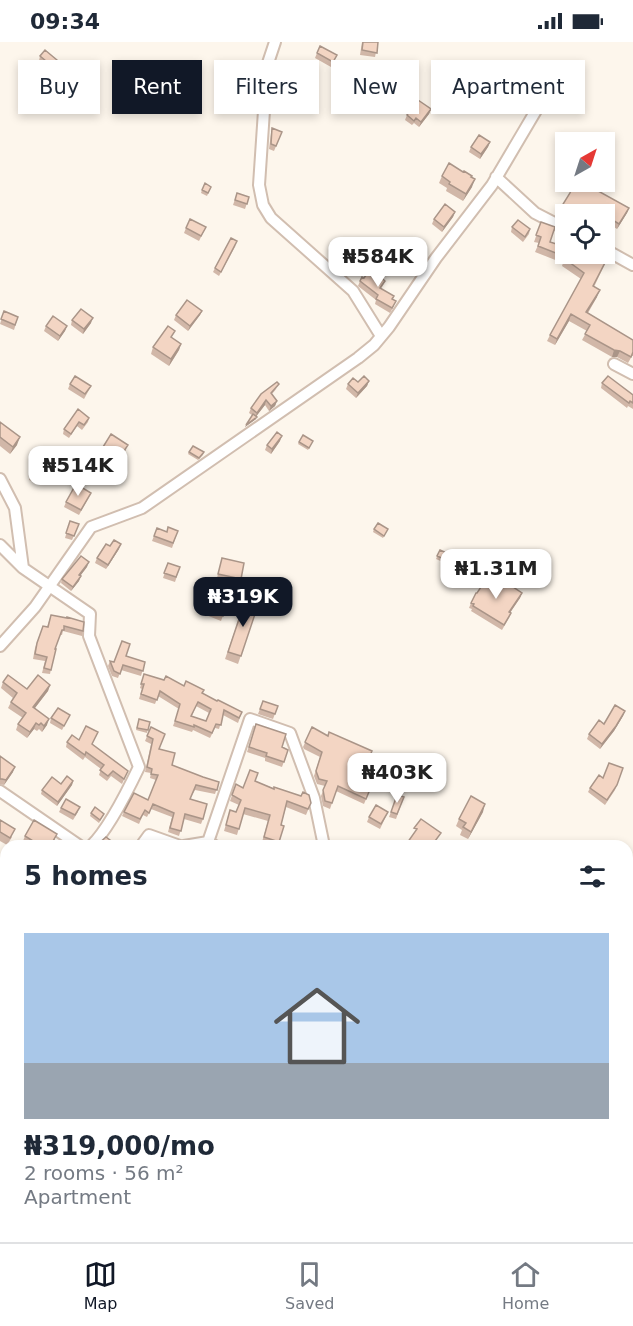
<!DOCTYPE html>
<meta charset="utf-8">
<style>
:root{--surface:#fff;--page:#f2f2f3;--text:#1f2937;--muted:#747a83;--line:#e0e1e3;--accent:#111827}
body{margin:0;font-family:"DejaVu Sans",sans-serif;background:var(--page);color:var(--text);height:100vh;display:flex;flex-direction:column;font-size:22px;white-space:nowrap}
*{box-sizing:border-box;margin:0}
p{font-size:20px;color:var(--muted)}
.icon{flex:none;width:33px;height:33px;fill:none;stroke:currentColor;stroke-width:2;stroke-linecap:round;stroke-linejoin:round}
.map{position:relative;flex:1;overflow:hidden}
.panel{position:absolute;left:0px;top:798px;width:633px;height:402px;display:flex;flex-direction:column;background:var(--surface);border-radius:18px 18px 0 0;box-shadow:0 3px 9px #0003}
.panel>*{flex:none}
.hud{position:absolute;left:18px;top:18px;width:597px;height:54px;display:flex;gap:12px}
.needle{width:39px;rotate:39deg}
.controls{position:absolute;left:555px;top:90px;display:grid;gap:12px}
.controls a{display:grid;place-items:center;width:60px;height:60px;border-radius:0px;background:var(--surface);box-shadow:0 3px 9px #0003;font-size:30px}
.price{position:absolute;translate:-50% -51px;padding:0 14px;border-radius:12px;background:#fff;color:#222;font-size:20px;line-height:39px;filter:drop-shadow(0 2px 3px #0008)}
.price::after{content:'';position:absolute;left:50%;top:36px;width:18px;height:14px;margin-left:-9px;background:inherit;clip-path:polygon(0 0,100% 0,50% 100%)}
.price.on{background:var(--accent);color:#fff}
ul{padding:0;list-style:none}
li{display:grid;align-content:center;gap:12px;height:318px;padding:0 24px}
li span{display:grid;place-items:center;height:186px;border-radius:0px;color:#555}
li>.icon{margin-inline-start:auto}
span .icon{width:108px;height:108px;fill:#fffc;stroke-width:1}
li b{font-size:26px}
h2{display:flex;justify-content:space-between;align-items:center;height:72px;padding:0 24px;font-size:26px}
.pill{padding:0 21px;border-radius:0px;background:var(--surface);box-shadow:0 3px 9px #0003;font-size:21px;line-height:54px}
.pill.on{background:var(--accent);color:#fff}
.status{display:flex;justify-content:space-between;align-items:center;height:42px;padding:0 30px;background:var(--surface);direction:ltr}
.status svg{height:16px;fill:currentColor}
.menu{display:flex;justify-content:space-around;align-items:center;height:84px;border-top:2px solid var(--line);background:var(--surface);font-size:16px;color:var(--muted)}
.menu a{display:grid;justify-items:center;gap:3px}
.menu .on{color:var(--accent)}
.map>svg:first-child{display:block}
.lines{fill:none;stroke-linecap:round;stroke-linejoin:round}
.street-casing{stroke:#d1beb0;stroke-width:14}
.secondary-casing{stroke:#d6c0b0;stroke-width:20}
.street{stroke:#fff;stroke-width:10}
.secondary{stroke:#fff;stroke-width:16}
.wall{fill:#d1b7a8;fill-rule:evenodd}
.shaded-wall{fill:#aa9588}
.building{fill:#f3d5c3;stroke:#aa9588;stroke-width:1.5;fill-rule:evenodd}
</style>
<div class="status"><b>09:34</b><svg viewBox="0 0 49 12"><path d="M0 12V9h3v3zM5 12V6h3v6zM10 12V3h3v9zM15 12V0h3v12zM26 1h20v11H26zM47 4h2v5h-2z"/></svg></div>
<div class="map">
<svg width="633" height="1200" viewBox="0 0 633 1200">
<rect width="100%" height="100%" fill="#fdf6ec"/>
<g class="lines">
<defs>
<path id="street" d="M275,0L267,24L259,143L263,163L271,176L353,249L381,294
M496,135L535,171L566,187
M604,207L633,223
M614,322L633,332
M0,437L15,466L23,526L90,572L89,594L139,725C128,748 109,787 91,804
M0,503L23,526
M0,604L35,565L91,485L142,466L358,316L374,303L389,285L436,216L492,143L554,38
M0,749L80,804
M208,800L250,677L290,691L314,756L324,804
M141,804L149,793L180,804
M184,804L208,800L215,804
M0,882L6,876
M0,1000L6,991
M0,1166L6,1157
M251,1200L253,1194
M361,1200L363,1194"/>
<path id="secondary" d="M0,1055L6,1059
M187,1194L195,1200"/>
</defs>
<!-- street casing -->
<use href="#street" class="street-casing"/>
<!-- secondary casing -->
<use href="#secondary" class="secondary-casing"/>
<!-- street -->
<use href="#street" class="street"/>
<!-- secondary -->
<use href="#secondary" class="secondary"/>
</g>
<!-- wall -->
<path class="wall" d="M362,0H378L375,15L360,13Z
M317,11L337,13L331,25L315,16Z
M40,14L55,23L50,29L39,19Z
M431,67L429,72L419,85L414,81L412,83L405,78L407,73Z
M272,86L282,90L274,109L269,107L271,91Z
M490,100L488,105L480,117L469,110L471,105Z
M442,134L472,135V145L463,159L446,149L447,146L439,141Z
M211,145L207,154L201,151L202,148Z
M237,151L249,155L245,167L233,163Z
M629,166L627,171L617,187L606,180L604,172H566V177L558,172L560,167Z
M455,170L453,175L442,190L432,182L434,177Z
M541,180L550,200L566,205L610,211L594,245L597,255L588,271L633,298V314H632L628,321L617,315H612L582,298L587,289L569,279L555,303L547,299L550,293L581,237L562,224L563,221L535,210L539,201L534,200Z
M206,185L199,199L184,191L186,186Z
M512,185L530,187L529,192L523,200L511,190Z
M236,203L219,234L213,230L215,226Z
M364,236L385,239L381,247L394,254L393,257L394,264L390,271L375,262L376,258L358,244L360,239Z
M4,269L18,275L14,288L0,282Z
M202,269L200,273L188,289L174,278L176,273Z
M72,278L91,281L83,292L71,283Z
M46,284H67L65,289L58,299L44,289Z
M172,296L181,302L179,308L169,324L151,312L153,305Z
M369,339L367,344L356,356L346,347L348,342Z
M602,341L633,353V367L628,364L627,366L601,346Z
M70,342L91,344L89,348L84,357L68,347Z
M277,346L272,352L277,359L275,364L269,369L265,363L256,374V377L245,385L252,373L249,371L251,366Z
M78,367L89,376L88,380L82,388L77,384L69,396L63,392L64,387Z
M0,380L17,403L10,412L0,404Z
M280,399L271,412L265,408L267,403Z
M299,400L312,401L308,408L298,402Z
M103,405L126,408L118,420L101,410Z
M189,410H204L203,413L198,418L188,412Z
M35,421L44,424L38,441L29,438Z
M48,423L67,424L65,429L59,437L47,428Z
M89,455L79,473L64,465L66,460Z
M70,479L79,482L72,498L65,496Z
M157,486L167,490L178,489L172,506L152,499Z
M374,487H388L383,496L373,490Z
M119,507L106,527L95,521L97,516Z
M440,508L449,512L445,521L436,517Z
M222,516L241,537L239,542L217,536Z
M168,521L180,525L175,540L163,536Z
M87,525L80,534L79,539L71,549L61,541L62,537Z
M505,544L522,551L520,556L510,571H511L509,576L502,588L471,569L472,567L469,566L471,561L477,551Z
M214,551L229,557L221,579L206,573Z
M245,559L258,563L238,622L225,617Z
M51,573L83,589L82,594L63,589L62,593H60L55,607L50,632L42,631L45,619L33,617L35,606L43,584L47,585Z
M126,614L145,620L141,634L121,628L118,636L112,634L108,624L110,619L114,620Z
M144,632L184,644L202,651L217,659L242,670L238,681L223,673L219,687L215,686L210,696L193,688L192,690L173,684L179,667L158,654L155,662L139,657L142,647L140,646ZM196,664L209,671L206,679L192,674Z
M3,640L27,647L50,643L48,649L35,666L47,683L42,690L39,687L37,689L34,687L27,696L16,688L18,682L23,676L8,666L13,656L1,646Z
M263,659L278,664L273,677L258,672Z
M625,669L623,674L614,689L600,707L587,697L589,692Z
M70,673L62,688L50,681L51,676Z
M139,677L150,680L147,691L136,688Z
M256,682L282,705L288,708L282,725L265,719V716L247,710Z
M151,685L159,707L172,723L203,735L219,740L215,752L195,748L190,757L203,777L201,782L184,777L179,794L168,790L172,775L151,767L147,775L143,773L139,782L122,774L124,770L148,758L156,738L150,736L151,731L145,730L151,702L145,699Z
M312,685L359,740L371,745L364,762L336,749L330,767L323,764L321,754L325,744L317,742L314,734L320,715L304,707L303,705Z
M98,690L92,702L128,729L122,742L111,734L107,739L99,733L101,727L85,715L83,718L66,705L67,700L79,698Z
M0,714L13,730L4,743L0,742Z
M623,726L615,748L605,763L588,750L590,746L603,736Z
M405,730L428,737L426,742L422,748L403,735Z
M73,739L72,743L57,764L41,752L42,748Z
M255,739L311,761L306,773L286,765L281,783L284,784L277,804H273L262,800L268,779L243,772L237,793L224,789L230,768L236,770L239,763L230,759L236,742L243,746Z
M397,753L404,755L396,777L389,775Z
M61,766L78,770L73,778L59,770Z
M388,770L380,787L367,780L369,775Z
M483,770L468,797L460,793L462,788L456,784L459,777Z
M91,771L104,772L99,781L90,774Z
M0,778L12,795L7,803L0,799Z
M25,794L55,797L54,800L30,803L23,799Z
M0,893L6,896V915L0,912Z
M633,1003V1032L628,1030V1032H627V1006L631,1008Z
M0,1079L6,1083V1119L0,1114Z
M627,1119L633,1139L630,1145L627,1144Z
M6,1172V1184L2,1182Z
M550,1194H561L558,1200L550,1196Z
M589,1194H627L633,1200H602Z"/>
<!-- shaded-wall -->
<path class="shaded-wall" d="M431,67L429,72L419,85L421,80Z
M490,100L488,105L480,117L481,112Z
M475,137L472,145L463,159L466,152Z
M629,166L627,171L617,187L619,182Z
M455,170L453,175L442,190L444,185Z
M600,248L597,255L584,276L586,270Z
M202,269L200,273L188,289L190,284Z
M571,272L569,279L555,303L557,297Z
M93,276L91,281L83,292L84,287Z
M67,284L65,289L58,299L60,294Z
M181,302L179,308L169,324L171,317Z
M614,308L620,309L617,315H612Z
M369,339L367,344L356,356L358,351Z
M266,358L265,363L255,376L257,371Z
M277,359L275,364L269,369L271,364Z
M257,375L256,377L245,385L246,383Z
M282,394L280,399L271,412L272,407Z
M20,395L17,403L10,412L13,405Z
M67,424L65,429L59,437L61,432Z
M121,502L119,507L106,527L108,523Z
M89,520L87,525L77,538L79,533Z
M81,534L79,539L71,549L73,545Z
M522,551L520,556L507,575L509,570Z
M50,643L48,649L31,671L33,665Z
M625,669L623,674L614,689L600,707L602,702Z
M49,677L47,683L42,690L44,684Z
M36,681L34,687L27,696L30,690Z
M15,725L13,730L4,743L6,738Z
M73,739L72,743L57,764L58,760Z
M485,762L483,770L468,797L471,790Z"/>
<!-- building -->
<path class="building" d="M363,0H378L377,11L362,8Z
M320,4L337,13L333,20L317,11Z
M45,8L57,18L52,24L40,14Z
M418,58L431,67L421,80L416,76L414,79L407,73Z
M272,86L282,90L276,104L271,102Z
M479,93L490,100L481,112L471,105Z
M449,121L463,130L464,129L472,134L471,135L475,137L466,152L449,142L450,140L442,134Z
M575,140H582L629,166L619,182L608,175L604,180V172H568L560,167L570,151Z
M205,141L211,145L208,151L202,148Z
M237,151L249,155L247,162L235,158Z
M445,162L455,170L444,185L434,177Z
M190,177L206,185L201,194L186,186Z
M518,178L530,187L525,195L512,185Z
M541,180L555,185L550,200L566,205V212H604V209L610,211L593,244L600,248L586,270L633,298V310L631,315L620,309L614,308L585,292L590,283L571,272L557,297L550,293L584,231L565,217L566,215L538,204L541,195L536,193Z
M231,196L237,199L221,230L215,226Z
M371,226L385,239L380,246L394,254L392,257L396,259L392,266L376,257L378,253L360,239L362,235L364,236Z
M187,258L202,269L190,284L176,273Z
M81,267L93,276L84,287L72,278Z
M4,269L18,275L15,283L1,277Z
M53,274L67,284L60,294L46,284Z
M168,284L175,289L171,295L181,302L171,317L153,305Z
M75,334L91,344L85,352L70,342Z
M364,334L369,339L358,351L348,342L353,336L358,340Z
M608,334L633,353V361L630,359L629,361L602,341Z
M277,340L279,342L271,351L277,359L271,364L266,358L257,371L251,366L261,352Z
M78,367L89,376L84,383L79,380L71,392L64,387Z
M253,372L257,375L246,383Z
M0,380L20,395L13,405L0,395Z
M277,390L282,394L272,407L267,403Z
M111,392L128,403L120,415L103,405Z
M303,393L313,399L309,406L299,400Z
M193,404L204,410L199,416L189,410Z
M55,415L67,424L61,432L48,423Z
M35,421L44,424L40,436L30,433Z
M76,442L91,451L81,468L66,460Z
M70,479L79,482L74,494L66,491Z
M378,481L388,487L384,494L374,487Z
M168,485L178,489L173,501L154,494L157,486L167,490Z
M114,498L121,502L108,523L97,516L106,502L110,504Z
M440,508L449,512L446,518L437,514Z
M81,514L89,520L79,533L81,534L73,545L62,537Z
M222,516L244,521L241,537L218,532Z
M168,521L180,525L176,535L164,531Z
M489,533L505,544L507,541L522,551L509,570L511,571L504,583L473,564L474,562L471,561L476,551H477Z
M214,551L229,557L223,574L207,568Z
M245,559L258,563L241,614L228,610Z
M51,573L67,576V575L84,580L83,589L64,584V588H62L55,607H56L51,628L44,626L47,615L35,612L37,601L43,584L48,585Z
M122,599L130,602L126,614L145,620L143,629L123,623L120,632L114,629L110,619L114,620Z
M144,632L164,638L166,634L184,644L186,639L204,648L202,651L217,659L218,658L242,670L239,676L224,668L221,683L216,682L212,691L194,683V685L175,679L180,662L160,649L157,658L141,652L144,642H141ZM198,660L211,667L206,679L191,674Z
M8,633L27,647L38,633L50,643L33,665L49,677L44,684L41,681L39,683L36,681L30,690L18,682L26,671L11,660L17,651L3,640Z
M263,659L278,664L275,672L260,667Z
M615,663L625,669L616,684L602,702L589,692L599,678L604,682Z
M58,666L70,673L64,684L51,676Z
M139,677L150,680L148,688L137,686Z
M256,682L286,692L282,705L288,708L284,720L266,714L267,711L249,705Z
M86,684L98,690L92,702L128,729L124,737L113,729L108,734L100,728L104,723L86,710L85,713L67,700L72,693L79,698Z
M151,685L165,692L159,707L175,711L172,723L203,735L219,740L217,748L196,743L190,757L207,762L203,777L185,772L181,789L170,786L174,771L153,762L149,771L145,768L140,777L124,770L134,751L148,758L158,733L151,732L152,727L147,725L153,697L147,694Z
M312,685L328,694L329,690L372,709L359,740L371,745L366,757L338,744L332,761L325,759L323,748L327,739L319,737L316,729L322,710L306,701L305,700Z
M0,714L15,725L6,738L2,737H0Z
M609,721L623,726L617,743L607,758L590,746L599,733L603,736Z
M410,724L428,737L423,743L405,730Z
M250,728L258,731L255,739L274,747V745L301,754L303,750L309,753L311,761L308,767L287,759L281,783L284,784L279,800L264,795L270,773L245,766L239,787L226,783L230,768L236,770L241,758L232,753L236,742L243,746Z
M67,734L73,739L58,760L42,748L52,735L61,742Z
M397,753L404,755L397,772L391,770Z
M471,754L485,762L471,790L463,785L466,781L459,777Z
M66,757L80,765L75,773L61,766Z
M376,763L388,770L381,782L369,775Z
M95,765L104,772L100,778L91,771Z
M421,777L441,791L435,799L443,804H405L417,787L414,786Z
M0,778L15,787L10,796L0,790Z
M34,778L57,792L53,799L59,804H29L33,799L25,794Z
M106,795L118,804H96Z
M161,800L173,804H159Z
M0,830L6,834V842L0,850Z
M0,893L6,896V911L0,907Z
M633,1003V1024L631,1023L630,1025L627,1024V1006L631,1008Z
M0,1079L6,1083V1112L0,1108Z
M627,1119L633,1122L632,1138L627,1136Z
M627,1188L633,1193V1200H616L617,1199L608,1194H627Z
M0,1189L6,1193V1194H7L16,1200H0Z
M20,1194H30L29,1195L28,1194L26,1200H17Z
M47,1194H57L64,1200H42Z
M121,1194H152L156,1196L154,1200H117Z
M283,1194H294L292,1199L296,1200H281Z
M380,1194L386,1195L387,1194H416L415,1196L419,1197L418,1200H377Z
M478,1194H500L505,1196L506,1194H523L536,1200H475Z
M552,1194H560L559,1197Z"/>
</svg>
<div class="controls">
<a><svg class="needle" viewBox="-14 -14 28 28"><path d="M0-13l5 13h-10z" fill="#e53935"/><path d="M0 13l5-13h-10z" fill="#747a83"/></svg></a>
<a><svg class="icon" aria-label="locate" viewBox="0 0 24 24"><circle cx="12" cy="12" r="6"/><path d="M12 2v4M12 18v4M2 12h4M18 12h4"/></svg></a>
</div>
<b class="price" style="left:378px;top:246px">₦584K</b>
<b class="price" style="left:78px;top:455px">₦514K</b>
<b class="price" style="left:496px;top:558px">₦1.31M</b>
<b class="price on" style="left:243px;top:586px">₦319K</b>
<b class="price" style="left:397px;top:762px">₦403K</b>
<div class="hud">
<a class="pill">Buy</a>
<a class="pill on">Rent</a>
<a class="pill">Filters</a>
<a class="pill">New</a>
<a class="pill">Apartment</a>
</div>
<section class="panel">
<h2>5 homes<svg class="icon" aria-label="filters" viewBox="0 0 24 24"><path d="M4 7h16M4 17h16"/><circle cx="9" cy="7" r="2"/><circle cx="15" cy="17" r="2"/></svg></h2>
<ul>
<li><span style="background:linear-gradient(#a9c7e8 70%,#9aa5b1 0)"><svg class="icon" aria-label="home" viewBox="0 0 24 24"><path d="M3 11l9-7 9 7M6 9v11h12V9"/></svg></span><div><b>₦319,000/mo</b><p>2 rooms · 56 m²</p><p>Apartment</p></div></li>
</ul>
</section>
</div>
<nav class="menu">
<a class="on"><svg class="icon" aria-label="map" viewBox="0 0 24 24"><path d="M3 6l6-2 6 2 6-2v14l-6 2-6-2-6 2zM9 4v14M15 6v14"/></svg>Map</a>
<a><svg class="icon" aria-label="saved" viewBox="0 0 24 24"><path d="M7 4h10v16l-5-4-5 4z"/></svg>Saved</a>
<a><svg class="icon" aria-label="home" viewBox="0 0 24 24"><path d="M3 11l9-7 9 7M6 9v11h12V9"/></svg>Home</a>
</nav>
